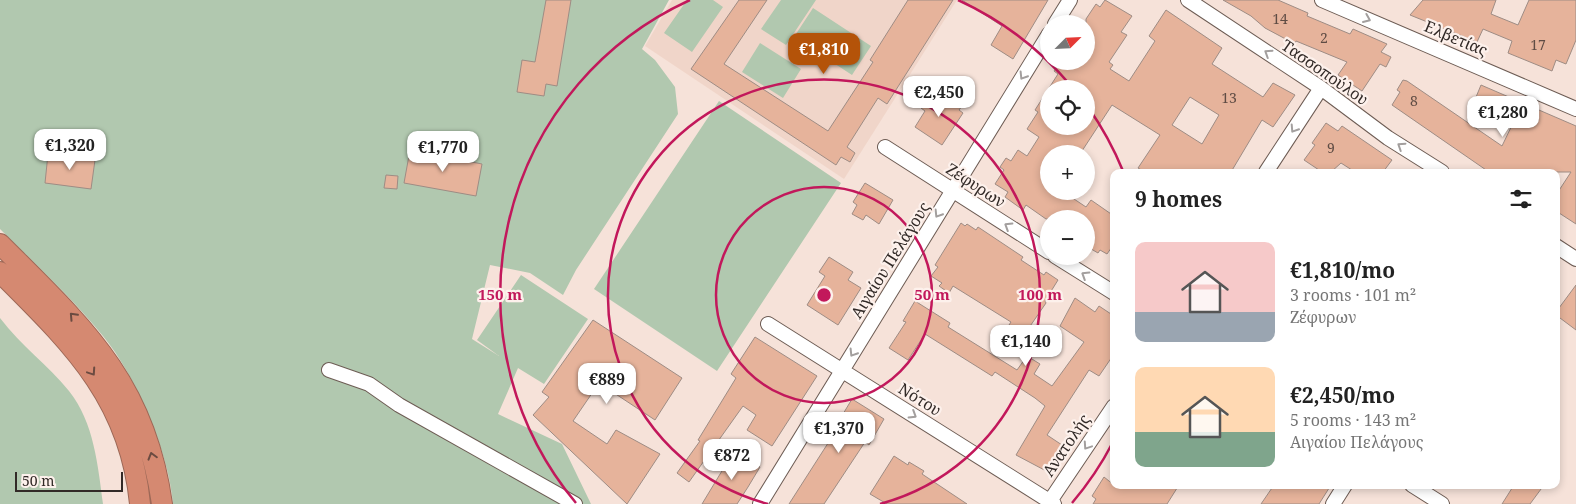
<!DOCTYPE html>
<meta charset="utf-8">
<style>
:root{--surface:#fff;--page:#f6f6f6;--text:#222;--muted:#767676;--accent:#b45309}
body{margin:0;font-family:"Noto Serif",serif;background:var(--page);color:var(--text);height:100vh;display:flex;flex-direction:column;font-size:19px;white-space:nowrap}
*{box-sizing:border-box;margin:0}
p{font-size:16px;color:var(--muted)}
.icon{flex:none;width:28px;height:28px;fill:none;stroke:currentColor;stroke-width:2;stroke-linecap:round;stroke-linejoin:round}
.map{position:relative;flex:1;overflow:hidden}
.details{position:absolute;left:1110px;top:169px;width:450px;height:320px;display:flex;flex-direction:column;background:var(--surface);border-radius:10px;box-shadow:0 2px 8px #0003}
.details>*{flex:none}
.needle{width:32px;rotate:66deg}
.fabs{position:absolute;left:1040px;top:15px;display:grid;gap:10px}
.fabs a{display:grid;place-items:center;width:55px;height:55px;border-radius:50%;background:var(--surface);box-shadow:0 2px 8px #0003;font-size:25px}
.scale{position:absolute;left:15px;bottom:12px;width:108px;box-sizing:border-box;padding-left:5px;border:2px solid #322a27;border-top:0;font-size:14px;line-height:18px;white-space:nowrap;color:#322a27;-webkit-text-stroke:4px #fdf1ec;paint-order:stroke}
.price{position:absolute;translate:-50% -42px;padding:0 11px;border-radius:10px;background:#fff;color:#222;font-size:16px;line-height:32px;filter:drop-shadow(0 1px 2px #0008)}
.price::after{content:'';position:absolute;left:50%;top:30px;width:15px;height:11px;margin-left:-8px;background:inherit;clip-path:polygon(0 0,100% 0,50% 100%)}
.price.on{background:var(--accent);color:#fff}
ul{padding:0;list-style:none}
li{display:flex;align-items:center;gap:15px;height:125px;padding:0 25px}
li span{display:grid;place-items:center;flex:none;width:140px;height:100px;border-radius:10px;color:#555}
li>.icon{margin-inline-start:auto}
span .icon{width:60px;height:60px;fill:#fffc;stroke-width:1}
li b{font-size:21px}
h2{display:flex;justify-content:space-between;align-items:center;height:60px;padding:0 25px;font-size:21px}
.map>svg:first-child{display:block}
.built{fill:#f0d5c9}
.green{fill:#b1c8af}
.building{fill:#e6b39b;stroke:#9e8c84;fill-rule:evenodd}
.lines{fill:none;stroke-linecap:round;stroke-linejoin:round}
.minor-casing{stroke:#6d5c54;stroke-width:16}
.highway-casing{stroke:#9c6857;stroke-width:22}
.minor{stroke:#fff;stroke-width:14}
.highway{stroke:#d58971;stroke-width:20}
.oneway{stroke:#a39f9e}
.oneway2{stroke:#6b4b41}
.ring{fill:none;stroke:#c2185b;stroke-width:2.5}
.labels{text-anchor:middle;stroke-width:4.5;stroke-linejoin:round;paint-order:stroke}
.number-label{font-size:14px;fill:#5f4c44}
.street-label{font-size:16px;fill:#322a27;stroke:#fdf1ec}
.centre{fill:#c2185b;stroke:#fdf1ec;stroke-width:2.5}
.ring-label{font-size:15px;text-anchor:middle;font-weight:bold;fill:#c2185b;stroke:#fdf1ec;stroke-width:4.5;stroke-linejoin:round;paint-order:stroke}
</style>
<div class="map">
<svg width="1576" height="504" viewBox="0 0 1576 504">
<rect width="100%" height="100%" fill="#f6e2d9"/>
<!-- built -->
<path class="built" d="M672,0H957L844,179L645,46Z"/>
<!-- green -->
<path class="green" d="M0,0H669L642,49L655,60L675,87L678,114L576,270L563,295L530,273L490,265L472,339L499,356L477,340L521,275L588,319L544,384L518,368L498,414L562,444L591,504H173C169,453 136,376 103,336C72,298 35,264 0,229Z
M687,0H713L723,7L692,52L664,33Z
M781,0H816L786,45L761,29Z
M813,8L871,46L852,75L794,37Z
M760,43L801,69L783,98L742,72Z
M719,101L841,183L717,371L594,289Z
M0,318C21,346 48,365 69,391C94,422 98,466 103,504H0Z"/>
<!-- building -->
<path class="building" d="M546,0H571L557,86L546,84L544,96L517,92L522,60L535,62Z
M739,0H767L724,64L828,131L873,62L870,60L908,0H953L887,104L878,98L847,147L855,153L850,162L841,157L836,165L691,69Z
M962,0H1048L1013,59L991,45L1002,26Z
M1105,0L1132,16L1121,32L1127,35L1109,62L1113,65L1110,69L1129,81L1155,41L1149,36L1166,10L1222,48L1212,64L1263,97L1273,83L1295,95L1273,127L1262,120L1231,172H1145L1138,168L1160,135L1112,105L1080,154H1049V191H1062L1086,207L1091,200L1114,216V244L1107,254L1100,250L1098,253L1086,246V219H1046L1026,205L1023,210L1005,197L1008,192L995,184L1004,170L1000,167L1006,158L1011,161L1018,150L1027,156L1039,137L1027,129L1038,112L1035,110L1058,74L1054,71L1061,61H1086V19L1096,4L1100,7ZM1049,89H1086V126H1049ZM1190,97L1219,115L1202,144L1172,125Z
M1223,0H1278L1308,13L1307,16L1350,34L1353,29L1387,44L1381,52L1391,57L1386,67L1380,64L1362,91L1338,75L1347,62L1296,41L1295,44L1265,28L1251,16Z
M1423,0H1496L1491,14L1518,25L1529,0H1576V40L1566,64L1556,60L1552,71L1508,53L1512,41L1483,29L1477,42L1410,15Z
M1403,80L1407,81L1502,146L1515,119L1474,102L1481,85L1576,126V224L1556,211V195L1571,172H1489L1392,105L1400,92L1397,90Z
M943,94L962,106L959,110L963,113L942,145L915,127L925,111L921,108L927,98L936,104Z
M1326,123L1338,131L1342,126L1392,160L1383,172H1355L1341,163L1331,172H1322L1304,160L1315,145L1312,143Z
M410,150L482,164L476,196L404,183Z
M48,154L95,160L91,189L45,183Z
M386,175L398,176L397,189L384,188Z
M865,183L893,200L879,224L866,215L863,220L852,214L857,205L853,202Z
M961,223L965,226L967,224L976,230L978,227L1023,257L1021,260L1044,275L1046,272L1058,280L1045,301L1046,303L1024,335L1009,325L1011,322L953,286L949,293L939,286L942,283L931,276L938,267L935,265Z
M829,257L853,272L848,280L861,288L838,325L807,305L825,276L819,272Z
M1576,285V330L1556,315V312Z
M1075,298L1095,312L1099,306L1114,316V354L1099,376L1089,370L1047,435L1065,447L1050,473L1016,455L1045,406L1035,398L995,372L992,376L925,334L908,360L889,348L906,322L903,321L915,301L950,323L948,327L1017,370L1027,356L1040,364L1034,374L1052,386L1084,342L1060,326Z
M593,320L682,378L655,420L599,383L573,421L607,444L616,430L660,454L627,504L533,415L549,397L542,392Z
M755,337L817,376L772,446L747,430L756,415L743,406L689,482L677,473L700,441L698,440L736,378L731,374Z
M852,399L884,419L869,445L865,442L824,504H789L839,426L837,424Z
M734,451L760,467L748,487L737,504H702Z
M894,456L908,465L909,462L924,471L922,474L967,504H887L870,494Z
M1104,477L1114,485H1179L1167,504H1093L1096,499L1092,496Z
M1274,485H1331L1319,504H1261Z
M1514,485H1544L1530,504H1502Z"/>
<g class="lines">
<defs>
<path id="minor" d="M1188,0L1321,88L1388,138L1442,172
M1322,0L1576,109
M1055,24L1070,0
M885,147L1049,252
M1266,172L1321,88
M1556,246L1576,259
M1055,256L1114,293
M768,324L1054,504
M329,370L369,384L399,405L575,504
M1412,485L1442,504
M760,504L1049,34
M1048,504L1114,406
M1333,504L1345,485"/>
<path id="highway" d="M0,244C82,326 145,381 162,504
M0,272C71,343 130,398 140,504"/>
</defs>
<!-- minor casing -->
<use href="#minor" class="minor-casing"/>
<!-- highway casing -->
<use href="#highway" class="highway-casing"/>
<!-- minor -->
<use href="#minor" class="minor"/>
<!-- highway -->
<use href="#highway" class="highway"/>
</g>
<!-- one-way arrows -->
<defs><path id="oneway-chevron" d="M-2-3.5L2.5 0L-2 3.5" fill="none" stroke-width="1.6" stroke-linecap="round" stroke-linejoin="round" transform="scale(1.25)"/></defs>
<g class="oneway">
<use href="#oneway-chevron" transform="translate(1367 19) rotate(23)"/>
<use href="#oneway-chevron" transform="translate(1268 53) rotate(-147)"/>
<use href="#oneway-chevron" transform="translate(1023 76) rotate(122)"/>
<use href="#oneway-chevron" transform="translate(1294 129) rotate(123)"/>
<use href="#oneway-chevron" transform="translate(1401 146) rotate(-147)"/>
<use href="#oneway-chevron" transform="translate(938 214) rotate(122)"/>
<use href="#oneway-chevron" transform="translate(1008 226) rotate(-148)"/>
<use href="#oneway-chevron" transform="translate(1085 275) rotate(-148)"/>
<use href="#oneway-chevron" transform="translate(853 353) rotate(122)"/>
<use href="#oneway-chevron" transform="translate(913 415) rotate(32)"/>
<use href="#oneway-chevron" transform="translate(1087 446) rotate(124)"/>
</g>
<g class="oneway2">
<use href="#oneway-chevron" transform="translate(73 316) rotate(-133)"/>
<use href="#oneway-chevron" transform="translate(92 372) rotate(56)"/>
<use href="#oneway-chevron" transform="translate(152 456) rotate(-106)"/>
</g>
<!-- distance rings -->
<g class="ring">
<circle cx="824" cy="295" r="108"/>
<path d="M768 504A216 216 0 1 1 880 504"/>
<path d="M1113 442A324 324 0 0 1 1072 503M576 503A324 324 0 0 1 690 0M958 0A324 324 0 0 1 1072 87M1088 107A324 324 0 0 1 1123 171"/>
</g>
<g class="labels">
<!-- number labels -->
<g class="number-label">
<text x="1280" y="24">14</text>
<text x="1324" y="43">2</text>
<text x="1538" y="50">17</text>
<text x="1229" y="103">13</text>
<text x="1414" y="106">8</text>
<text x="1331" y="153">9</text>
</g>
<!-- street labels -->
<g class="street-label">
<text transform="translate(1456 38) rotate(23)" y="6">Ελβετίας</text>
<text transform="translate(1325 72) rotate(35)" y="6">Τασσοπούλου</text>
<text transform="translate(976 185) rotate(33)" y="6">Ζέφυρων</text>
<text transform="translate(890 260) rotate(-58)" y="6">Αιγαίου Πελάγους</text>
<text transform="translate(920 399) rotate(32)" y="6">Νότου</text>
<text transform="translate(1066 445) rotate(-56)" y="6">Ανατολής</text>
</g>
</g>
<circle cx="824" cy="295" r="8" class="centre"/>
<g class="ring-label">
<text x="932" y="300">50 m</text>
<text x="1040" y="300">100 m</text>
<text x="500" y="300">150 m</text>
</g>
</svg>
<div class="fabs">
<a><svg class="needle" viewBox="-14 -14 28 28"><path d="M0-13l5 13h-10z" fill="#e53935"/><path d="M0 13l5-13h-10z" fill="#767676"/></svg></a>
<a><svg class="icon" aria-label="locate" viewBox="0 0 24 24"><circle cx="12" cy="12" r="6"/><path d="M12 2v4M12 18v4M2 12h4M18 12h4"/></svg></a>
<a>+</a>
<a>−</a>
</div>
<div class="scale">50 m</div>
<b class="price on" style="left:824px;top:75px">€1,810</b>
<b class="price" style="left:939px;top:118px">€2,450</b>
<b class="price" style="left:1503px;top:138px">€1,280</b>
<b class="price" style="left:70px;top:171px">€1,320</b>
<b class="price" style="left:443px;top:173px">€1,770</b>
<b class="price" style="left:1026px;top:367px">€1,140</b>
<b class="price" style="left:607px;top:405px">€889</b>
<b class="price" style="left:839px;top:454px">€1,370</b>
<b class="price" style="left:732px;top:481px">€872</b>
<section class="details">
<h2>9 homes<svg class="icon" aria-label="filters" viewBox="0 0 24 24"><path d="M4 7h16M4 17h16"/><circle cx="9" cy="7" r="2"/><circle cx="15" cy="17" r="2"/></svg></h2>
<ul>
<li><span style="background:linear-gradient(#f6c9c9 70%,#9aa5b1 0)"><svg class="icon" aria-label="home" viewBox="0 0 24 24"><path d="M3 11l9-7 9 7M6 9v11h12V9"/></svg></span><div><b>€1,810/mo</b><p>3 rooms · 101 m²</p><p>Ζέφυρων</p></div></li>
<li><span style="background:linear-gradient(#ffd9b3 65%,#7fa58c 0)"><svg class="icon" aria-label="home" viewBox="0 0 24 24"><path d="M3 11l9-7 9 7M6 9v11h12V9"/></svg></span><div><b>€2,450/mo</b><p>5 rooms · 143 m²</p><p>Αιγαίου Πελάγους</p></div></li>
</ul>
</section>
</div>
